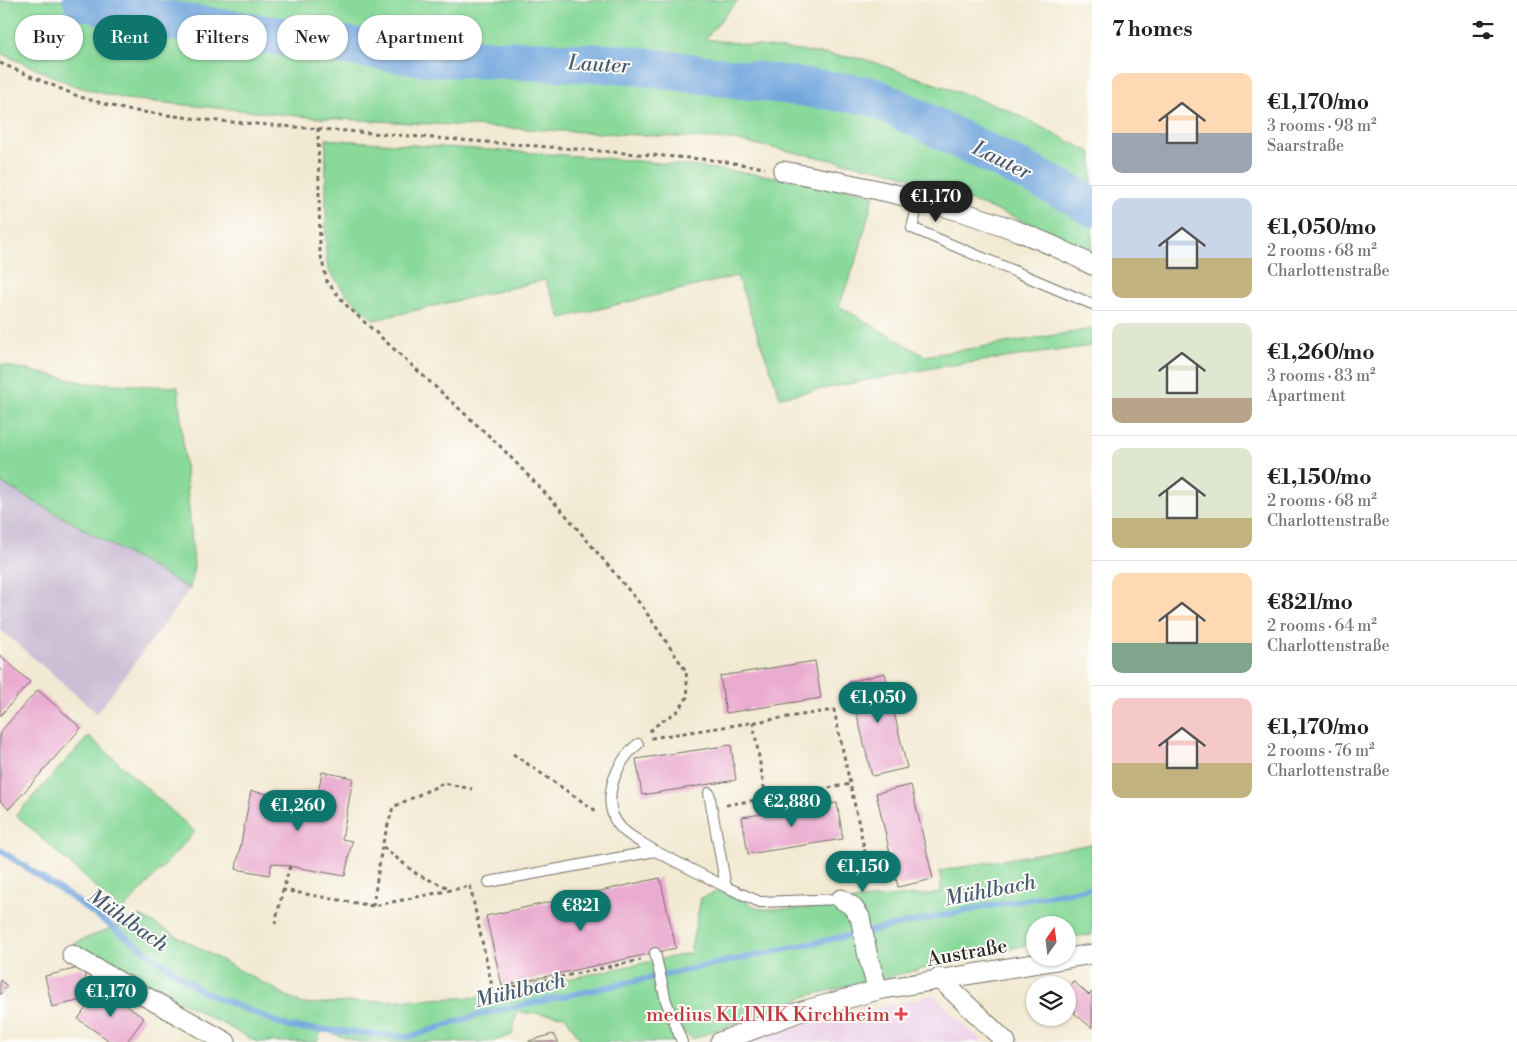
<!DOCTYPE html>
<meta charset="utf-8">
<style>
:root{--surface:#fff;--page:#f2f2f2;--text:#202124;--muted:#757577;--line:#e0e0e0;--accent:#0f766e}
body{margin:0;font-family:"Libre Bodoni",serif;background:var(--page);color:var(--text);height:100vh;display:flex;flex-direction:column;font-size:19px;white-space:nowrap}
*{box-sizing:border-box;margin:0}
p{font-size:16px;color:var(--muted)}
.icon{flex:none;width:28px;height:28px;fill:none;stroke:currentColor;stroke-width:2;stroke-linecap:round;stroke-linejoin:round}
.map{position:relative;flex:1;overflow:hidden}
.sheet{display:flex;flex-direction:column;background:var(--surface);width:425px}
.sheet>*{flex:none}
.banner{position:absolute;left:15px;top:15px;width:475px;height:45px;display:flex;gap:10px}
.needle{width:32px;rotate:14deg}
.buttons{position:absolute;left:1026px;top:916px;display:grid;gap:10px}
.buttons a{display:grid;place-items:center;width:50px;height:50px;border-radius:50%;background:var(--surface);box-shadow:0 1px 4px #0004;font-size:25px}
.price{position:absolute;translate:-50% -42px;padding:0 11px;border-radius:18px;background:var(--accent);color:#fff;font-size:16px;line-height:32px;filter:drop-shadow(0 1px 2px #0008)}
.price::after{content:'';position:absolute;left:50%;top:30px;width:15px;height:11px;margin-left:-8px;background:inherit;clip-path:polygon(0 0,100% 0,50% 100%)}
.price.active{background:#222;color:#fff}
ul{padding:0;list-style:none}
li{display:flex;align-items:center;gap:15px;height:125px;padding:0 20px}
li+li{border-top:1px solid var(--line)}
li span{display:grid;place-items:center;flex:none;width:140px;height:100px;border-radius:10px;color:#555}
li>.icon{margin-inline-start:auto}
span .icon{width:60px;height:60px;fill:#fffc;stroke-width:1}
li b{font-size:21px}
h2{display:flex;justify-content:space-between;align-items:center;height:60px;padding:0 20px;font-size:21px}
.pill{padding:0 18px;border-radius:22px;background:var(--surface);box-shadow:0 1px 4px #0004;font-size:18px;line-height:45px}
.pill.active{background:var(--accent);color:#fff}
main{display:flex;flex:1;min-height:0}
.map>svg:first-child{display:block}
.built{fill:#ecd1ea}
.industrial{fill:#cbbfd5}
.green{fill:#88d99a;stroke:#5a8262}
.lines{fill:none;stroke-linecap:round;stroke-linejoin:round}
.stream{stroke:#71a6de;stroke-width:6}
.river{stroke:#71a6de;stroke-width:39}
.building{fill:#eaabd0}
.service-casing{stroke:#716e65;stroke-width:12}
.minor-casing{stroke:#716e65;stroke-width:21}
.path{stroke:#716e65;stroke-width:3;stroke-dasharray:4 4;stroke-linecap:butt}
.service{stroke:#fff;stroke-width:10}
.minor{stroke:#fff;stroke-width:19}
.health-dot{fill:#e0444e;stroke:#fdfcf7;stroke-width:2}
.labels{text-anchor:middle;stroke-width:4;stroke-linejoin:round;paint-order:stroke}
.street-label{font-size:20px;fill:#2b2b2b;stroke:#fdfcf7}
.health-label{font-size:20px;fill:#be3a42;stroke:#fdfcf7;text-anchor:end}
.water-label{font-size:21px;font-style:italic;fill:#475c73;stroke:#fdfcf7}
</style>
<main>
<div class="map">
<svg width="1092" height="1042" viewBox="0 0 1092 1042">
<rect width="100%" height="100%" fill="#fdfcf7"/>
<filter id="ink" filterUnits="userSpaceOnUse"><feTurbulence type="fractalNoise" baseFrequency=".02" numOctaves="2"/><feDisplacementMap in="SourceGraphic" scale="10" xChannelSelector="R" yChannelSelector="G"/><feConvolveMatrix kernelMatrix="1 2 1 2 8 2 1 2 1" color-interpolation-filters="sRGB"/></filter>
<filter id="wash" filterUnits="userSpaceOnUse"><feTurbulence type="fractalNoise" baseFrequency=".0096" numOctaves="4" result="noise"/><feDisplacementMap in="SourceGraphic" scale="20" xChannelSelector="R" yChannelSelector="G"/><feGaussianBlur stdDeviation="1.12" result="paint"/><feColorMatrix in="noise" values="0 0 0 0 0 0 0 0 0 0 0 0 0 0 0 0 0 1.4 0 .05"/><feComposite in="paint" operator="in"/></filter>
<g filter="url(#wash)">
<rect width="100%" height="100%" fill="#f2e9d2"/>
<!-- built -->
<path class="built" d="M933,995L982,1042H746L764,1034Z"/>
<!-- industrial -->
<path class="industrial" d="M0,482L190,589L97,713L0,629Z"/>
<!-- green -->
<path class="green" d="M0,0H738L705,39L864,59L1004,108L1092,153V256L1014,217L897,173L733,140L319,118L125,99L75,86L0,53Z
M326,139C509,153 694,157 874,194L858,255L839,306L925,356L1092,329V346L938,367L780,397L737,276L561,318L545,280L374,320L346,294L328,270L326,250Z
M0,364L86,383L178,387L194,565L190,589L0,482Z
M89,736L195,832L122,911L16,815Z
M1092,844V935L1068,937V925H1035V943L810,995L693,1039L682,1031L673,1042H582L565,1016L517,1012L512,1035L492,1042H358L322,1030L317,1042H257L72,944L140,916L302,1004L484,997L690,953L701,898L719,891L761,909H802L873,898L941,893L940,871Z"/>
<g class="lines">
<!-- stream -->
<path class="stream" d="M0,850L71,897L201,991L289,1027L409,1037L481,1014L978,908L1092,888"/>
<!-- river -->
<path class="river" d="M82,0L136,16L426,57L621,64L872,96L1073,195L1092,207"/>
</g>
<g id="blocks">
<!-- building -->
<path class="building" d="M0,655L30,682L0,716Z
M815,661L821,698L726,713L720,676Z
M885,673L907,768L872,776L849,682Z
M38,690L81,728L9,809L0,801V732Z
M731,745L736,780L642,795L636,759Z
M322,772L353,778L342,839L352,841L345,876L272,863L269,875L236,869L251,791L284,797L281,814L313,820Z
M911,785L933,879L898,887L876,793Z
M837,803L843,839L748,854L742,817Z
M660,878L676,948L502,986L486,916Z
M83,967L90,998L52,1007L45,976Z
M0,980L7,986L0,995Z
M1073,981L1089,995L1092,992V1028L1074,1013L1076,1011L1073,1008L1068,1014V988Z
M100,988L144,1018L127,1042H111L78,1019Z
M1054,1018H1064L1060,1023Z
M553,1034L559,1042H529V1041Z"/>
</g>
</g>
<g filter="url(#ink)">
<use href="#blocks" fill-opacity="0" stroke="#716e65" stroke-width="1"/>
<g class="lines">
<defs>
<path id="service" d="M919,200L912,228L1092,304
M638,744C615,762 598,805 622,829C632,838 644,844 655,851
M709,793L726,887
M489,882L655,851L726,887L760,902L841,899
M655,953L666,1001L682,1042"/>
<path id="minor" d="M783,171C888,190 998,214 1092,265
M841,899L852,906L860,917L868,957L878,990
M72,955L226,1042
M939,978L1006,1042
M720,1042L799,1012L878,990L1092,954"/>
</defs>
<!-- service casing -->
<use href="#service" class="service-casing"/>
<!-- minor casing -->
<use href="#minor" class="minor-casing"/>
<!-- path -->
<path class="path" d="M0,63L80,97L127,110L206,120L714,160L765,168
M318,128L320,252L327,282L348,307L500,446L565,514L642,606L686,671L688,696L679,710L655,726L647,734
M753,722L766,799
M651,738L834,710L868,866L861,888
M513,754L596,811
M726,805L851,784
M383,847L418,875L449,888
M290,866L283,890L373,906L471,886
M470,886L493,991L641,960
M373,906L382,846L393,807L444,783L472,789
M275,924L283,890"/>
<!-- service -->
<use href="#service" class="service"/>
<!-- minor -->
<use href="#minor" class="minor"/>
</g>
</g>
<!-- markers -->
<path class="health-dot" d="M898.5 1006.5h5v5h5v5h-5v5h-5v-5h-5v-5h5z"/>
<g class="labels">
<!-- street labels -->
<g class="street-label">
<text transform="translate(967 952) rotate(-10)" y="7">Austraße</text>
</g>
<!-- health labels -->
<g class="health-label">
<text x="890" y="1021">medius KLINIK Kirchheim</text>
</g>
<!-- water labels -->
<g class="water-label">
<text transform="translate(599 64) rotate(3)" y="7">Lauter</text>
<text transform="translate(1002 160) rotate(26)" y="7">Lauter</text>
<text transform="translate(990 890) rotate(-11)" y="7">Mühlbach</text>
<text transform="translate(128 920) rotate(35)" y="7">Mühlbach</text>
<text transform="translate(520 990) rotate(-13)" y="7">Mühlbach</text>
</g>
</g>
</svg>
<div class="buttons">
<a><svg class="needle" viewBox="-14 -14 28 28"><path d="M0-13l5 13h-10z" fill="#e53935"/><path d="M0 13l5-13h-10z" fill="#757577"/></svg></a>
<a><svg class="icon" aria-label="layers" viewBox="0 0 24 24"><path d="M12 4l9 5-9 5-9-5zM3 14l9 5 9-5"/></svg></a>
</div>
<b class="price active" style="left:936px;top:223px">€1,170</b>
<b class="price" style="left:878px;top:724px">€1,050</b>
<b class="price" style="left:792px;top:828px">€2,880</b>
<b class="price" style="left:298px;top:832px">€1,260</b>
<b class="price" style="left:863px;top:893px">€1,150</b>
<b class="price" style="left:581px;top:932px">€821</b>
<b class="price" style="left:111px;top:1018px">€1,170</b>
<div class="banner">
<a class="pill">Buy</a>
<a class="pill active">Rent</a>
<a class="pill">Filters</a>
<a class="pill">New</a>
<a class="pill">Apartment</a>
</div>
</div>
<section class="sheet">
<h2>7 homes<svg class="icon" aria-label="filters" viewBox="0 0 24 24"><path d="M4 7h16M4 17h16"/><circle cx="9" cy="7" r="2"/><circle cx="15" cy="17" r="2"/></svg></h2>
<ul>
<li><span style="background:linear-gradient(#ffd9b3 60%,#9aa5b1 0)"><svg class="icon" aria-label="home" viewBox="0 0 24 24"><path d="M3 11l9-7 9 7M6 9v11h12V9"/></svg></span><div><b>€1,170/mo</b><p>3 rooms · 98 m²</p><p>Saarstraße</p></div></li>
<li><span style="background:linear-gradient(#c9d6e8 60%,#c2b280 0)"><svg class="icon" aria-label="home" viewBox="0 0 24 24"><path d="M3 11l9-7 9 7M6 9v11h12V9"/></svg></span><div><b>€1,050/mo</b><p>2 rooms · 68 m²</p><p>Charlottenstraße</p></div></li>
<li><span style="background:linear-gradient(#dfe7d0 75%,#b9a48a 0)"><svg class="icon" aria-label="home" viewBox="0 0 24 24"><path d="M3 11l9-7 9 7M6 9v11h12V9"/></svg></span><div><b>€1,260/mo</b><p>3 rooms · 83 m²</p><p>Apartment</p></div></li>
<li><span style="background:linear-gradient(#dfe7d0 70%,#c2b280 0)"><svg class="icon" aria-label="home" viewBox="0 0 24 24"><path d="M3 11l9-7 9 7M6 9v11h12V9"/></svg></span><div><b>€1,150/mo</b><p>2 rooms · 68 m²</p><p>Charlottenstraße</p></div></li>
<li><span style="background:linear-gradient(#ffd9b3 70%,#7fa58c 0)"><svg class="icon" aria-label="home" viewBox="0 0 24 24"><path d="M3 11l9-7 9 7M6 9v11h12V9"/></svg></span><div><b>€821/mo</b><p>2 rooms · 64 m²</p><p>Charlottenstraße</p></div></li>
<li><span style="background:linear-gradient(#f6c9c9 65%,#c2b280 0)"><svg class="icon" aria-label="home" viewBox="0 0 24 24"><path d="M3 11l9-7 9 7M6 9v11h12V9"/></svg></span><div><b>€1,170/mo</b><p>2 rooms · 76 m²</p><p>Charlottenstraße</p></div></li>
</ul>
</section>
</main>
